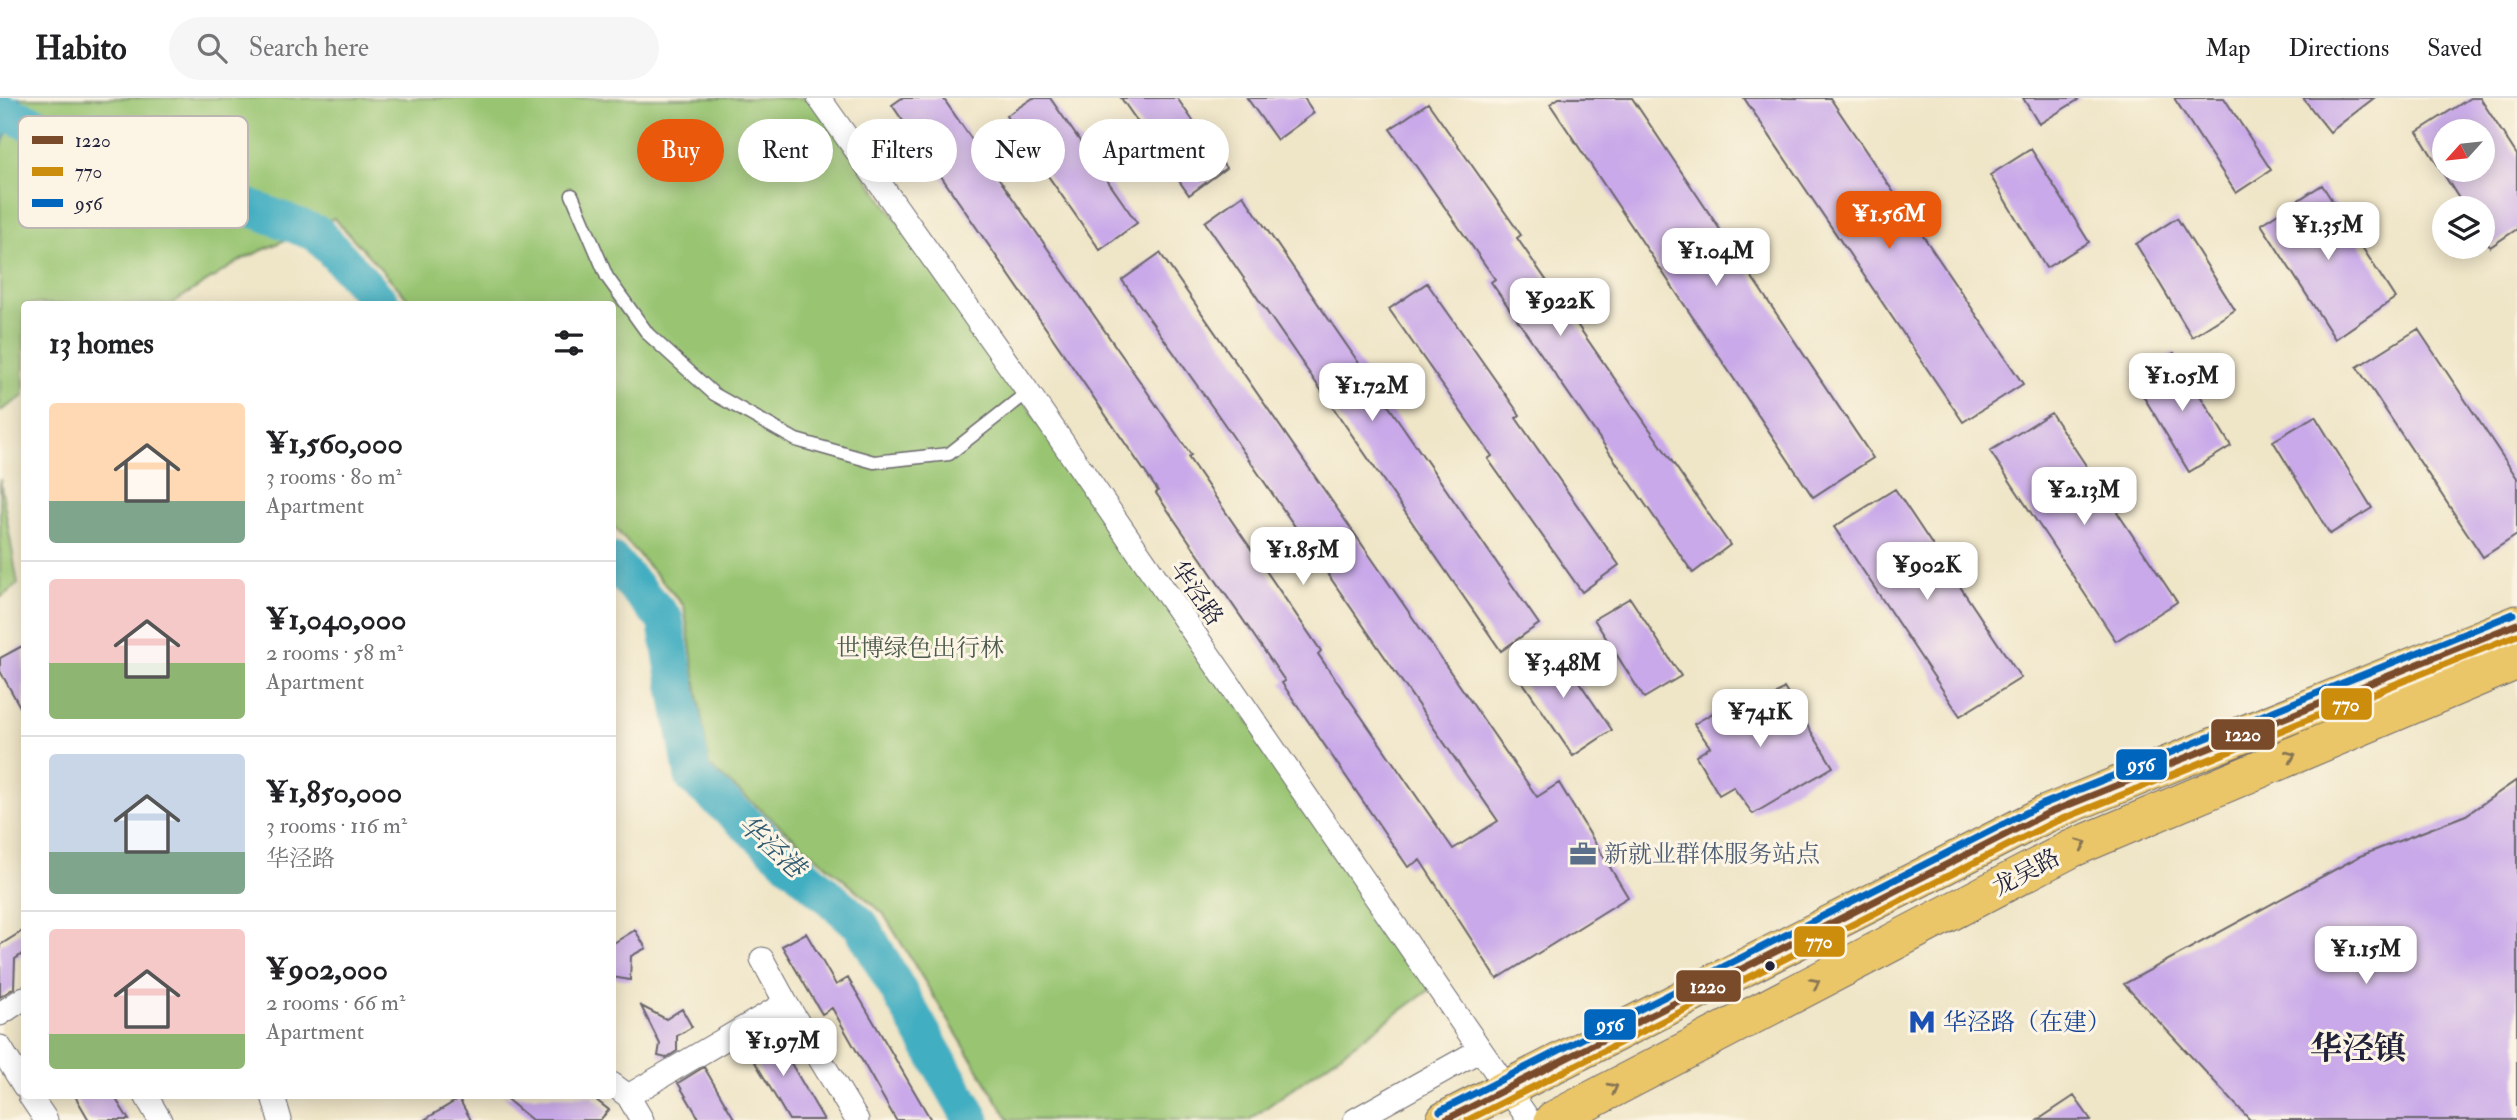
<!DOCTYPE html>
<meta charset="utf-8">
<style>
:root{--surface:#fff;--page:#f6f6f6;--text:#202124;--muted:#757577;--line:#e0e0e0;--accent:#ea580c}
body{margin:0;font-family:"IM FELL Double Pica","Noto Serif SC",serif;background:var(--page);color:var(--text);height:100vh;display:flex;flex-direction:column;font-size:26px;white-space:nowrap}
*{box-sizing:border-box;margin:0}
p{font-size:23px;color:var(--muted)}
.icon{flex:none;width:38px;height:38px;fill:none;stroke:currentColor;stroke-width:2;stroke-linecap:round;stroke-linejoin:round}
.map{position:relative;flex:1;overflow:hidden}
.side{position:absolute;left:21px;top:203px;width:595px;height:798px;display:flex;flex-direction:column;background:var(--surface);border-radius:7px;box-shadow:0 4px 18px #0003}
.side>*{flex:none}
.hud{position:absolute;left:637px;top:21px;width:665px;height:63px;display:flex;gap:14px}
.needle{width:46px;rotate:243deg}
.tools{position:absolute;left:2432px;top:21px;display:grid;gap:14px}
.tools a{display:grid;place-items:center;width:63px;height:63px;border-radius:50%;background:var(--surface);box-shadow:0 4px 18px #0003;font-size:35px}
.price{position:absolute;translate:-50% -60px;padding:0 16px;border-radius:14px;background:#fff;color:#222;font-size:23px;line-height:46px;filter:drop-shadow(0 2px 4px #0008)}
.price::after{content:'';position:absolute;left:50%;top:42px;width:21px;height:16px;margin-left:-10px;background:inherit;clip-path:polygon(0 0,100% 0,50% 100%)}
.price.active{background:var(--accent);color:#fff}
ul{padding:0;list-style:none}
li{display:flex;align-items:center;gap:21px;height:175px;padding:0 28px}
li+li{border-top:2px solid var(--line)}
li span{display:grid;place-items:center;flex:none;width:196px;height:140px;border-radius:7px;color:#555}
li>.icon{margin-inline-start:auto}
span .icon{width:84px;height:84px;fill:#fffc;stroke-width:1}
li b{font-size:30px}
h2{display:flex;justify-content:space-between;align-items:center;height:84px;padding:0 28px;font-size:30px}
.tag{padding:0 24px;border-radius:32px;background:var(--surface);box-shadow:0 4px 18px #0003;font-size:24px;line-height:63px}
.tag.active{background:var(--accent);color:#fff}
header{display:flex;align-items:center;gap:42px;box-sizing:border-box;height:98px;padding:0 35px;background:var(--surface);border-bottom:2px solid var(--line)}
header strong{font-size:33px}
nav{display:flex;gap:38px;margin-inline-start:auto;font-size:24px}
.search{width:490px;height:63px;background:var(--page);display:flex;align-items:center;gap:18px;box-sizing:border-box;padding:0 24px;border-radius:38px;color:var(--muted);font-size:26px}
.map>svg:first-child{display:block}
.green{fill:#99c572;stroke:#5e7456;stroke-width:2}
.water{fill:#43aec1;stroke:#32687e;stroke-width:2}
.lines{fill:none;stroke-linecap:round;stroke-linejoin:round}
.river{stroke:#43aec1;stroke-width:37}
.building{fill:#c9a9e9;fill-rule:evenodd}
.lane-casing{stroke:#6a666c;stroke-width:15}
.street-casing{stroke:#6a666c;stroke-width:25}
.primary-casing{stroke:#6a666c;stroke-width:39}
.lane{stroke:#fff;stroke-width:12}
.street{stroke:#fff;stroke-width:23}
.primary{stroke:#ebc669;stroke-width:37}
.bus-1-casing{stroke:#fcf5e5;stroke-width:12}
.bus-2-casing{stroke:#fcf5e5;stroke-width:12}
.bus-3-casing{stroke:#fcf5e5;stroke-width:12}
.bus-1{stroke:#7a4b2a;stroke-width:7}
.bus-2{stroke:#cc8c0c;stroke-width:7}
.bus-3{stroke:#0065bd;stroke-width:7}
.oneway{stroke:#867452}
.bus-dot{fill:#22223b;stroke:#fcf5e5;stroke-width:2.5}
.labels{text-anchor:middle;stroke-width:6;stroke-linejoin:round;paint-order:stroke}
.street-label{font-size:24px;fill:#22223b;stroke:#fcf5e5}
.park-label{font-size:24px;fill:#4c5b4e;stroke:#fcf5e5}
.service-label{font-size:24px;fill:#4e5e75;stroke:#fcf5e5;text-anchor:start}
.transit-label{font-size:24px;fill:#164399;stroke:#fcf5e5;text-anchor:start}
.water-label{font-size:26px;font-style:italic;fill:#2f5a71;stroke:#fcf5e5}
.district-label{font-size:32px;font-weight:bold;fill:#22223b;stroke:#fcf5e5}
.key{fill:#fcf5e5;stroke:#bbb6b2;stroke-width:2}
.key-label{font-size:19px;fill:#22223b}
.line-badge{stroke:#fcf5e5;stroke-width:2.5}
.badge-label{font-size:19px;text-anchor:middle;font-weight:bold;fill:#fff}
</style>
<header>
<strong>Habito</strong>
<div class="search"><svg class="icon" aria-label="search" viewBox="0 0 24 24"><circle cx="10" cy="10" r="6"/><path d="M15 15l6 6"/></svg>Search here</div>
<nav><a>Map</a><a>Directions</a><a>Saved</a></nav>
</header>
<div class="map">
<svg width="2517" height="1022" viewBox="0 0 2517 1022">
<rect width="100%" height="100%" fill="#fcf5e5"/>
<filter id="ink" filterUnits="userSpaceOnUse"><feTurbulence type="fractalNoise" baseFrequency=".0143" numOctaves="2"/><feDisplacementMap in="SourceGraphic" scale="14" xChannelSelector="R" yChannelSelector="G"/><feConvolveMatrix kernelMatrix="1 2 1 2 8 2 1 2 1" color-interpolation-filters="sRGB"/></filter>
<filter id="wash" filterUnits="userSpaceOnUse"><feTurbulence type="fractalNoise" baseFrequency=".00686" numOctaves="4" result="noise"/><feDisplacementMap in="SourceGraphic" scale="28" xChannelSelector="R" yChannelSelector="G"/><feGaussianBlur stdDeviation="1.57" result="paint"/><feColorMatrix in="noise" values="0 0 0 0 0 0 0 0 0 0 0 0 0 0 0 0 0 1.4 0 .05"/><feComposite in="paint" operator="in"/></filter>
<g filter="url(#wash)">
<rect width="100%" height="100%" fill="#efe5c7"/>
<!-- green -->
<path class="green" d="M0,0H811L1435,888L1249,1022H1009L883,815L709,668L684,508L613,428L612,206H413L334,120L243,161L171,206H24V298L0,313Z
M0,381L18,486L0,500Z"/>
<!-- water -->
<path class="water" d="M0,0H20L0,52Z"/>
<g class="lines">
<!-- river -->
<path class="river" d="M0,13L318,136L382,206
M612,463L665,522L693,679L861,827L972,1022"/>
</g>
<g id="blocks">
<!-- building -->
<path class="building" d="M902,0H943L1191,357L1188,359L1321,553L1318,556L1453,751L1498,723L1216,314L1122,182L1160,155L1537,699L1559,685L1628,799L1497,881L1420,762L1408,769L1282,585L1285,583L1156,395L1158,393L892,7Z
M1033,0H1050L1137,125L1100,152L1006,18Z
M1121,0H1177L1226,70L1189,97Z
M1247,0H1304L1314,15L1277,42Z
M1559,0H1632L1873,360L1813,399L1550,6Z
M1744,0H1830L2023,286L1963,324Z
M2023,0H2081L2039,26Z
M2174,0H2224L2271,72L2236,95Z
M2303,0H2374L2330,34Z
M2470,0H2480L2517,57V131L2490,149L2483,138V110H2465L2417,34ZM2445,33H2483V72H2445Z
M1428,5L1521,137L1517,140L1730,447L1693,475L1491,184L1495,181L1390,31Z
M2031,51L2089,144L2046,170L1990,77Z
M2322,87L2395,200L2335,241L2261,126Z
M1243,97L1539,526L1501,553L1205,124Z
M2177,120L2235,212L2192,239L2136,146Z
M1427,185L1520,317L1516,320L1619,467L1582,494L1488,361L1492,358L1389,211Z
M2418,231L2517,380V437L2483,459L2357,269Z
M2174,255L2231,348L2189,374L2133,281Z
M2051,315L2177,504L2116,543L1990,353Z
M2315,318L2372,410L2330,436L2273,343Z
M1895,391L2021,580L1960,618L1834,429Z
M1630,500L1681,578L1644,600L1594,521Z
M1553,546L1612,632L1573,658L1513,570Z
M24,547V616L0,573V560Z
M1784,590L1833,669L1753,716L1733,689L1719,697L1696,658L1710,649L1694,626L1718,612L1734,596H1749L1762,609Z
M2517,682V1022H2250L2124,886L2360,758L2466,717Z
M24,832V855L15,861L14,890L0,899V847Z
M635,832L646,850L631,858L630,882L612,879V846Z
M806,835L836,887L848,880L931,1022H896L832,910L822,916L782,848Z
M641,908L666,921L682,911L692,929L677,938V953L666,960L658,958L660,946Z
M771,931L824,1022H789L745,947Z
M704,969L735,1022H700L678,985Z
M75,998H114L129,1022H89Z
M503,998H591L609,1012L600,1022H532Z
M2074,998L2091,1022H2038Z
M459,1001L471,1022H424Z"/>
</g>
</g>
<g filter="url(#ink)">
<use href="#blocks" fill-opacity="0" stroke="#6a666c" stroke-width="2"/>
<g class="lines">
<defs>
<path id="lane" d="M572,97L607,179L648,236L714,296L796,342L874,364L949,356L1028,294"/>
<path id="street" d="M819,0L1028,294L1529,1022
M762,861L786,905L857,1022
M0,916L24,900
M0,949L24,988
M612,986L628,998L642,1022
M30,998L46,1022
M146,998L160,1022
M273,998L280,1022
M628,998L786,905
M1355,1022L1480,952"/>
<path id="primary" d="M1445,1022L2046,716L2517,526
M1553,1022L2071,751L2517,563"/>
</defs>
<!-- lane casing -->
<use href="#lane" class="lane-casing"/>
<!-- street casing -->
<use href="#street" class="street-casing"/>
<!-- primary casing -->
<use href="#primary" class="primary-casing"/>
<!-- lane -->
<use href="#lane" class="lane"/>
<!-- street -->
<use href="#street" class="street"/>
<!-- primary -->
<use href="#primary" class="primary"/>
<defs>
<path id="bus-1" d="M1445,1022L2046,716L2517,526"/>
<path id="bus-2" d="M1468,1022L2050,726L2517,537"/>
<path id="bus-3" d="M1440,1013L2041,707L2513,516"/>
</defs>
<!-- bus-1 casing -->
<use href="#bus-1" class="bus-1-casing"/>
<!-- bus-2 casing -->
<use href="#bus-2" class="bus-2-casing"/>
<!-- bus-3 casing -->
<use href="#bus-3" class="bus-3-casing"/>
<!-- bus-1 -->
<use href="#bus-1" class="bus-1"/>
<!-- bus-2 -->
<use href="#bus-2" class="bus-2"/>
<!-- bus-3 -->
<use href="#bus-3" class="bus-3"/>
</g>
<!-- one-way arrows -->
<defs><path id="oneway-chevron" d="M-2-3.5L2.5 0L-2 3.5" fill="none" stroke-width="1.6" stroke-linecap="round" stroke-linejoin="round" transform="scale(1.75)"/></defs>
<g class="oneway">
<use href="#oneway-chevron" transform="translate(2291 658) rotate(-23)"/>
<use href="#oneway-chevron" transform="translate(2082 746) rotate(-23)"/>
<use href="#oneway-chevron" transform="translate(1815 885) rotate(-28)"/>
<use href="#oneway-chevron" transform="translate(1613 990) rotate(-28)"/>
</g>
</g>
<!-- icons -->
<defs>
<symbol id="office-bare" viewBox="-9 -9 18 18"><path d="M-6-3h4V-5.5h4V-3h4V5H-6ZM-1-4.5V-3h2v-1.5ZM-6 0V1H6V0Z" fill="#5c6f8a" stroke="#fcf5e5" stroke-width="2.5" paint-order="stroke"/></symbol>
<symbol id="metro-bare" viewBox="-9 -9 18 18"><path d="M-5.5 5V-5H-3L0 0L3-5H5.5V5H3V-.5L0 4L-3-.5V5Z" fill="#1a4fb4" stroke="#fcf5e5" stroke-width="2.5" paint-order="stroke"/></symbol>
</defs>
<g fill-rule="evenodd">
<use href="#office-bare" x="1564" y="737" width="38" height="38"/>
<use href="#metro-bare" x="1903" y="905" width="38" height="38"/>
</g>
<!-- markers -->
<circle class="bus-dot" cx="1770" cy="868" r="6"/>
<g class="labels">
<!-- street labels -->
<g class="street-label">
<text transform="translate(1197 495) rotate(55)" y="8">华泾路</text>
<text transform="translate(2026 774) rotate(-28)" y="8">龙吴路</text>
</g>
<!-- park labels -->
<g class="park-label">
<text x="920" y="558">世博绿色出行林</text>
</g>
<!-- service labels -->
<g class="service-label">
<text x="1604" y="764">新就业群体服务站点</text>
</g>
<!-- transit labels -->
<g class="transit-label">
<text x="1943" y="932">华泾路（在建）</text>
</g>
<!-- water labels -->
<g class="water-label">
<text transform="translate(772 748) rotate(42)" y="9">华泾港</text>
</g>
<!-- district labels -->
<g class="district-label">
<text x="2358" y="961">华泾镇</text>
</g>
</g>
<!-- legend -->
<rect x="18" y="18" width="230" height="112" rx="10" class="key"/>
<rect x="32" y="38" width="31" height="8" fill="#7a4b2a"/>
<rect x="32" y="69" width="31" height="9" fill="#cc8c0c"/>
<rect x="32" y="101" width="31" height="8" fill="#0065bd"/>
<g class="key-label">
<text x="75" y="49">1220</text>
<text x="75" y="80">770</text>
<text x="75" y="112">956</text>
</g>
<g class="line-badge">
<rect x="2320" y="589" width="53" height="34" rx="7" fill="#cc8c0c"/>
<rect x="2210" y="620" width="66" height="33" rx="7" fill="#7a4b2a"/>
<rect x="2115" y="650" width="53" height="33" rx="7" fill="#0065bd"/>
<rect x="1793" y="827" width="53" height="33" rx="7" fill="#cc8c0c"/>
<rect x="1675" y="871" width="67" height="34" rx="7" fill="#7a4b2a"/>
<rect x="1583" y="910" width="54" height="33" rx="7" fill="#0065bd"/>
</g>
<g class="badge-label">
<text x="2346" y="613">770</text>
<text x="2243" y="643">1220</text>
<text x="2141" y="673">956</text>
<text x="1819" y="850">770</text>
<text x="1708" y="895">1220</text>
<text x="1610" y="933">956</text>
</g>
</svg>
<div class="tools">
<a><svg class="needle" viewBox="-14 -14 28 28"><path d="M0-13l5 13h-10z" fill="#e53935"/><path d="M0 13l5-13h-10z" fill="#757577"/></svg></a>
<a><svg class="icon" aria-label="layers" viewBox="0 0 24 24"><path d="M12 4l9 5-9 5-9-5zM3 14l9 5 9-5"/></svg></a>
</div>
<b class="price active" style="left:1889px;top:153px">¥1.56M</b>
<b class="price" style="left:2328px;top:164px">¥1.35M</b>
<b class="price" style="left:1716px;top:190px">¥1.04M</b>
<b class="price" style="left:1560px;top:240px">¥922K</b>
<b class="price" style="left:2182px;top:315px">¥1.05M</b>
<b class="price" style="left:1372px;top:325px">¥1.72M</b>
<b class="price" style="left:2084px;top:429px">¥2.13M</b>
<b class="price" style="left:1303px;top:489px">¥1.85M</b>
<b class="price" style="left:1927px;top:504px">¥902K</b>
<b class="price" style="left:1563px;top:602px">¥3.48M</b>
<b class="price" style="left:1760px;top:651px">¥741K</b>
<b class="price" style="left:2366px;top:888px">¥1.15M</b>
<b class="price" style="left:783px;top:980px">¥1.97M</b>
<div class="hud">
<a class="tag active">Buy</a>
<a class="tag">Rent</a>
<a class="tag">Filters</a>
<a class="tag">New</a>
<a class="tag">Apartment</a>
</div>
<section class="side">
<h2>13 homes<svg class="icon" aria-label="filters" viewBox="0 0 24 24"><path d="M4 7h16M4 17h16"/><circle cx="9" cy="7" r="2"/><circle cx="15" cy="17" r="2"/></svg></h2>
<ul>
<li><span style="background:linear-gradient(#ffd9b3 70%,#7fa58c 0)"><svg class="icon" aria-label="home" viewBox="0 0 24 24"><path d="M3 11l9-7 9 7M6 9v11h12V9"/></svg></span><div><b>¥1,560,000</b><p>3 rooms · 80 m²</p><p>Apartment</p></div></li>
<li><span style="background:linear-gradient(#f6c9c9 60%,#8fb573 0)"><svg class="icon" aria-label="home" viewBox="0 0 24 24"><path d="M3 11l9-7 9 7M6 9v11h12V9"/></svg></span><div><b>¥1,040,000</b><p>2 rooms · 58 m²</p><p>Apartment</p></div></li>
<li><span style="background:linear-gradient(#c9d6e8 70%,#7fa58c 0)"><svg class="icon" aria-label="home" viewBox="0 0 24 24"><path d="M3 11l9-7 9 7M6 9v11h12V9"/></svg></span><div><b>¥1,850,000</b><p>3 rooms · 116 m²</p><p>华泾路</p></div></li>
<li><span style="background:linear-gradient(#f6c9c9 75%,#8fb573 0)"><svg class="icon" aria-label="home" viewBox="0 0 24 24"><path d="M3 11l9-7 9 7M6 9v11h12V9"/></svg></span><div><b>¥902,000</b><p>2 rooms · 66 m²</p><p>Apartment</p></div></li>
</ul>
</section>
</div>
